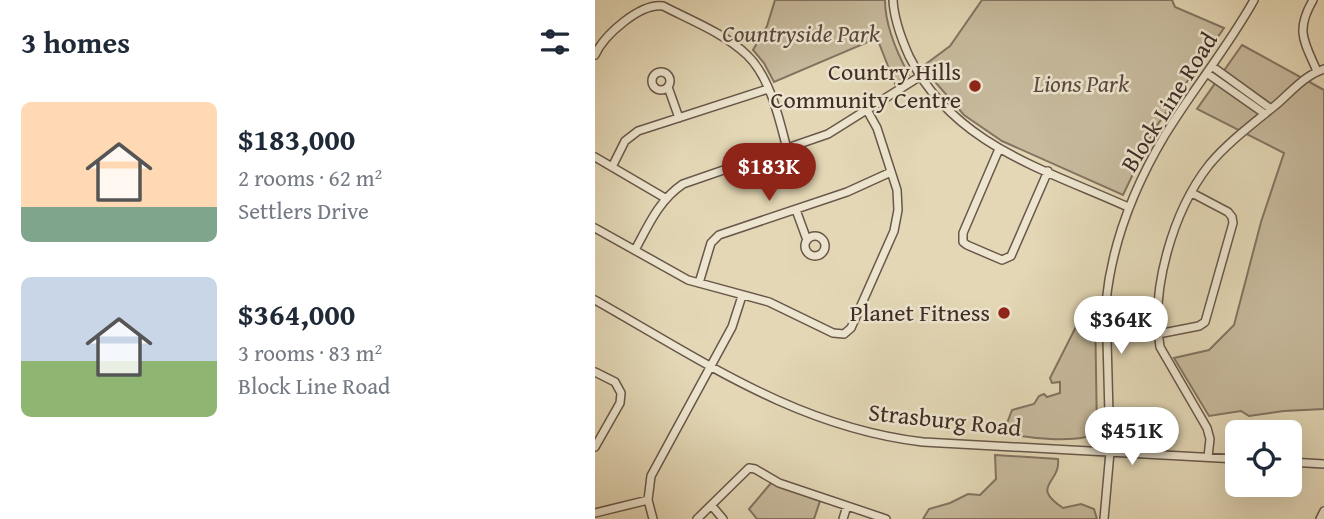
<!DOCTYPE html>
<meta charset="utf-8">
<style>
:root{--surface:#fff;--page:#f6f6f7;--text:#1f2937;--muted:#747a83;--accent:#8f2418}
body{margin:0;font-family:"Gentium Book Plus",serif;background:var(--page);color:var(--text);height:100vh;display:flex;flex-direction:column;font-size:26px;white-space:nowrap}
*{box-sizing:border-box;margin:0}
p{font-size:23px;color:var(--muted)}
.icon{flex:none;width:38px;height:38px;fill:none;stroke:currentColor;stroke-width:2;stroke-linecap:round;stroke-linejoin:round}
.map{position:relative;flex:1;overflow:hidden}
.drawer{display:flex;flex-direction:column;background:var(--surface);width:595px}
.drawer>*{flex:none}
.buttons{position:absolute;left:630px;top:420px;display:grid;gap:14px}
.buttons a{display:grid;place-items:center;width:77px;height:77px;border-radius:10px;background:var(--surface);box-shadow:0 7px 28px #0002;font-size:35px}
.price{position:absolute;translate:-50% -60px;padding:0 16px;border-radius:24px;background:#fff;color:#222;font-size:23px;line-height:46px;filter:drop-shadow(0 2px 4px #0008)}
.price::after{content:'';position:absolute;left:50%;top:42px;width:21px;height:16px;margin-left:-10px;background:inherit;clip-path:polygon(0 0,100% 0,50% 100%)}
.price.selected{background:var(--accent);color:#fff}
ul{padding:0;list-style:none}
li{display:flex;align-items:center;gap:21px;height:175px;padding:0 21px}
li span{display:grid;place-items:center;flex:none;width:196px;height:140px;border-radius:10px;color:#555}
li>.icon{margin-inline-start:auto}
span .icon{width:84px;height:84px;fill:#fffc;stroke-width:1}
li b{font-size:30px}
h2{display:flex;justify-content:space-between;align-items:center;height:84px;padding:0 21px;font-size:30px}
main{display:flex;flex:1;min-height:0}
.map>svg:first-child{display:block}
.green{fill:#c7ba9d;stroke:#837362;stroke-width:2}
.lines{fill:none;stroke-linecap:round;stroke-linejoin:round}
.minor-casing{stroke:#68574a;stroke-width:10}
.minor{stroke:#ede5cf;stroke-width:7}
.poi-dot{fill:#8f2418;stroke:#ede5cf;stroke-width:2.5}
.labels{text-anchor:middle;stroke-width:5;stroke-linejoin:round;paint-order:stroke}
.park-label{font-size:24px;font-style:italic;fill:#5a483e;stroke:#ede5cf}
.poi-label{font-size:24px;fill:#3f2c26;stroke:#ede5cf;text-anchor:end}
.street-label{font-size:24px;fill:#3f2c26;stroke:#ede5cf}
</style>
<main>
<section class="drawer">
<h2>3 homes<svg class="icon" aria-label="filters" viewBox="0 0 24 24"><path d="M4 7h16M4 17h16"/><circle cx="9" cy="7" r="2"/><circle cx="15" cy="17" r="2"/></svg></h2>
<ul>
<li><span style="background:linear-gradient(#ffd9b3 75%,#7fa58c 0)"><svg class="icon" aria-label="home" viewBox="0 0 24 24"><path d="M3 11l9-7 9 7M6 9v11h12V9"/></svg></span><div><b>$183,000</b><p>2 rooms · 62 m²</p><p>Settlers Drive</p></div></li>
<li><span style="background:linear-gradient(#c9d6e8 60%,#8fb573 0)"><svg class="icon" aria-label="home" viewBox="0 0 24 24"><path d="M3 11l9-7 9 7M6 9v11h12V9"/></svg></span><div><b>$364,000</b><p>3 rooms · 83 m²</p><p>Block Line Road</p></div></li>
</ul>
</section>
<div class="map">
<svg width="729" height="519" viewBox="0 0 729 519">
<rect width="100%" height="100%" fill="#e3d7b5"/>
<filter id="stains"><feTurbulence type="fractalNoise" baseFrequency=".00286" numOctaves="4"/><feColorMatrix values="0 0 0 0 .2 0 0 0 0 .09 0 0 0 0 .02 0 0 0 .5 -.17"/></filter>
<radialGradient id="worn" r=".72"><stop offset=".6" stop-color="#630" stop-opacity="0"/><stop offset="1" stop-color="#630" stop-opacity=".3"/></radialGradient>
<!-- green -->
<path class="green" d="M180,0H290C290,25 302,53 314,75L300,84L282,38L179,82L169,63L158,50L172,26Z
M387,0H577L580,7L629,28L559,130L528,195L407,141L369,115L327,67L355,46Z
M647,45L729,90V409L689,411L654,416L646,411L614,416L579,358L614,350L639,325L666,222L689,153L602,109Z
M491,307L500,309L502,432C489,444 423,439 409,431L417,410L439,404L444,396L449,394L452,397L465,393V382L457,383L455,378Z
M400,455L463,459C466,484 434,485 468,508L486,504L499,509L502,519H328L334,509L355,503L373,494L385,495L401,479Z
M176,483L225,501L219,519H162L154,509Z"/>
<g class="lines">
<defs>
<path id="minor" d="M298,0C299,20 306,38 314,56C358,145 449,169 533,207
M718,0C700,31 709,41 722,71
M0,55C9,35 45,3 68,6C95,20 129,33 152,55C175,77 184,118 192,149
M618,67L676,109
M57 81a9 9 0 1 1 18 0a9 9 0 1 1-18 0Z
M613,74L670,114
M73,87L84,118
M404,149L368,233V242L372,245L407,260L416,256L453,171
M0,157L70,198
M17,167L30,141L43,131L173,89
M201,210L212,240
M0,228L93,280L174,302L238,333L249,334L256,328L299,231L303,210L302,190L282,128L272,110
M210 246a10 10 0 1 1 20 0a10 10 0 1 1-20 0Z
M40,250C53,226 64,200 88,184L233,134L324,77
M104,283L116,243L124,235L252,192L296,172
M0,300C108,361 202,427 328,442L642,459
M563,334L604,326L610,322L638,223L637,217L633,212L597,193
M0,372L20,382L26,393L25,403L0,447
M613,457L615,439L612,428L565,347C555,290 578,211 614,165C633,142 659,123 682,104C697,91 710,75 729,69
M695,462L729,464
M117,506L128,519
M0,513L53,500
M58,519L53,500L56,476L137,327L147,296
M102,519L154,468L160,469L184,483L291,519
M248,519L252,506
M509,519L515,452L511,302C517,242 539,187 570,135C598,89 633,47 659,0
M725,519L729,511"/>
</defs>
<!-- minor casing -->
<use href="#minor" class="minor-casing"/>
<!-- minor -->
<use href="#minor" class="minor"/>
</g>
<!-- markers -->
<g class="poi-dot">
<circle cx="380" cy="86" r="7"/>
<circle cx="409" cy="313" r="7"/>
</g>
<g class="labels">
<!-- park labels -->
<g class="park-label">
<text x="206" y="42">Countryside Park</text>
<text x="486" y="92">Lions Park</text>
</g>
<!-- poi labels -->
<g class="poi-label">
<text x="366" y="80">Country Hills<tspan x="366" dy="28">Community Centre</tspan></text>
<text x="395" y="321">Planet Fitness</text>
</g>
<!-- street labels -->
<g class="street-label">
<text transform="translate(574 102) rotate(-58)" y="8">Block Line Road</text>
<text transform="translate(350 420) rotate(6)" y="8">Strasburg Road</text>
</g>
</g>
<rect width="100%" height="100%" filter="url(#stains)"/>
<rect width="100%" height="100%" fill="url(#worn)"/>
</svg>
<div class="buttons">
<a><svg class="icon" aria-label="locate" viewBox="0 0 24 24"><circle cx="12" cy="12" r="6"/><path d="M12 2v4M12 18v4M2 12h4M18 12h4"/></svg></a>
</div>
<b class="price selected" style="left:174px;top:203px">$183K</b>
<b class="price" style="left:526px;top:356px">$364K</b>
<b class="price" style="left:537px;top:467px">$451K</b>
</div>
</main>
